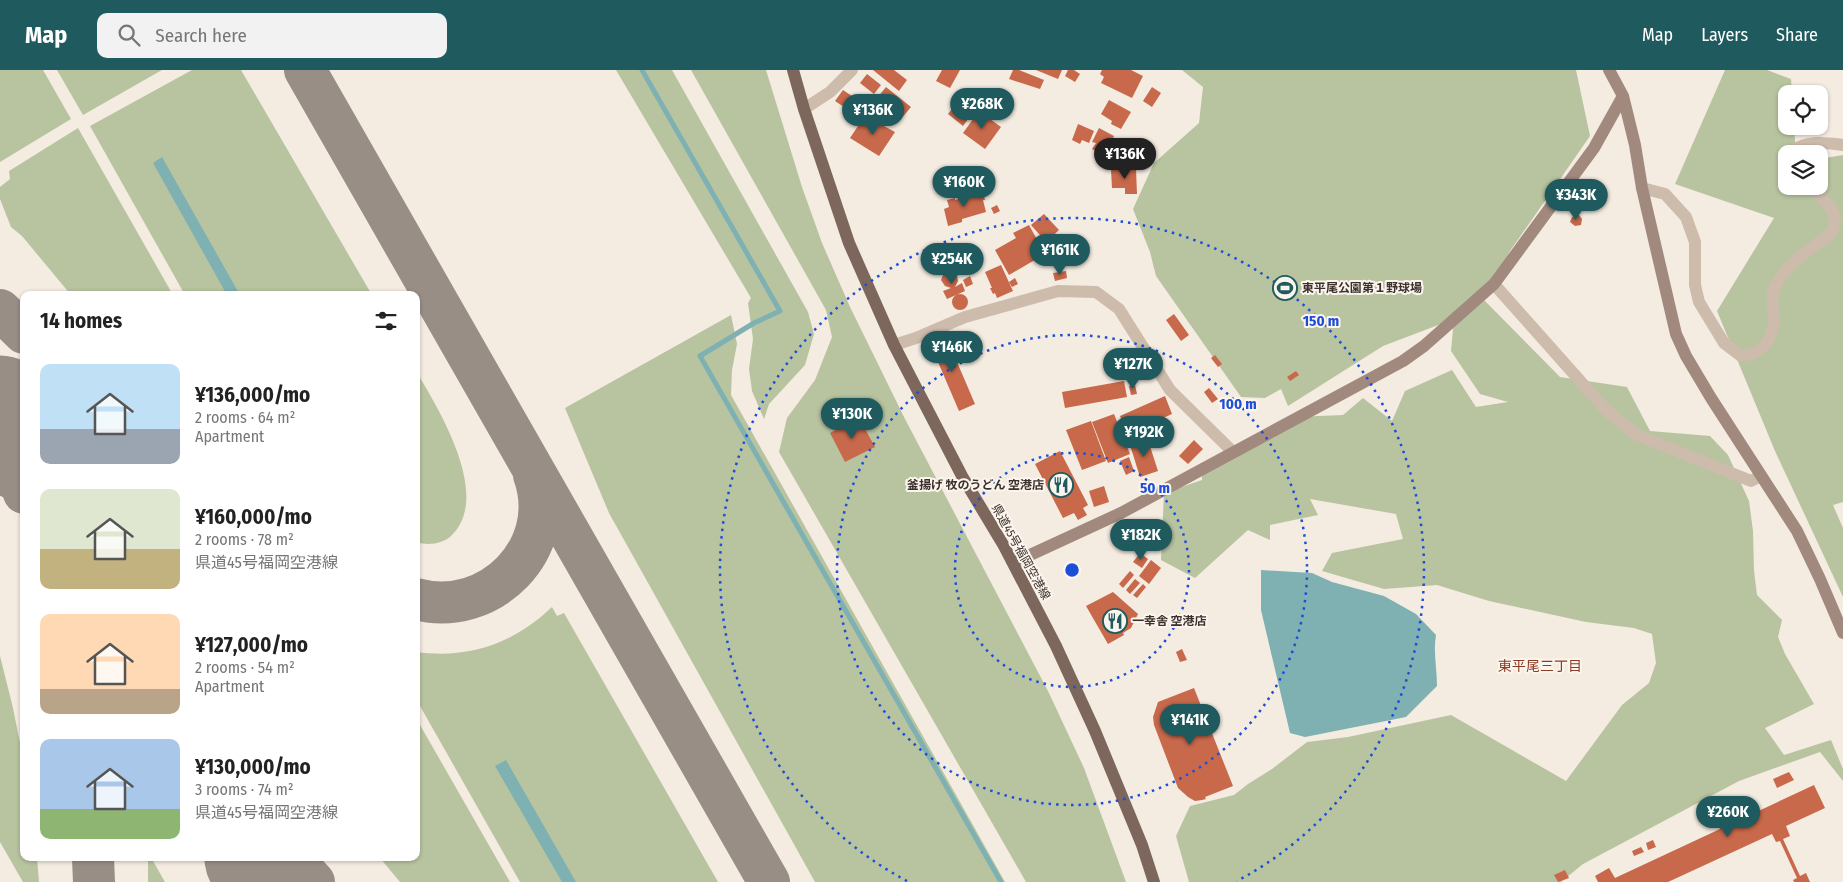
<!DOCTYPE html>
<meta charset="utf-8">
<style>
:root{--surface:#fff;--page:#f2f2f2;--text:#222;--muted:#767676;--accent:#1f5a5e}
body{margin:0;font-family:"Fira Sans Condensed","Noto Sans JP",sans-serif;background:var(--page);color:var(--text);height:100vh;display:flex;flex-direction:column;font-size:19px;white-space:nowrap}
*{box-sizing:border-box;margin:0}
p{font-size:16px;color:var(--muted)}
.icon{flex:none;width:28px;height:28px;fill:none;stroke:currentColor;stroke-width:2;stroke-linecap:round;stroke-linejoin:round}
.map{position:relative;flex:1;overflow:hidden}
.drawer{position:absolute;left:20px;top:221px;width:400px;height:570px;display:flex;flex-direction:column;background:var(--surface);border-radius:10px;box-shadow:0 1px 4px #0004}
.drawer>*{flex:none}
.tools{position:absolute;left:1778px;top:15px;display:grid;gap:10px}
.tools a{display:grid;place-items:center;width:50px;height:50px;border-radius:10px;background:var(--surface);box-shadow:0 1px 4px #0004;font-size:25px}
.price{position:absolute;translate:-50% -42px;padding:0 11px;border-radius:18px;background:var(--accent);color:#fff;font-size:16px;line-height:32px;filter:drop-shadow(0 1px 2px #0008)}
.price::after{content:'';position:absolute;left:50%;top:30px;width:15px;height:11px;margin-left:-8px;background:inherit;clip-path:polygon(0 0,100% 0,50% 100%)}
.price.active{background:#222;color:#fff}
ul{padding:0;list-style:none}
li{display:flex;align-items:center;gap:15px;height:125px;padding:0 20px}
li span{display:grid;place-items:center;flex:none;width:140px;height:100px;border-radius:10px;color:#555}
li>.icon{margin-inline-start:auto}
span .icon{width:60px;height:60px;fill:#fffc;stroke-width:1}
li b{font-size:21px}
h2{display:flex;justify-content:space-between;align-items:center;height:60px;padding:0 20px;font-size:21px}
header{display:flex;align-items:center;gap:30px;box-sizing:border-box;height:70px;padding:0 25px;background:var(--accent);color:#fff}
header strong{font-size:24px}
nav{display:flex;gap:28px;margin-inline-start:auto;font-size:18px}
.search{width:350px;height:45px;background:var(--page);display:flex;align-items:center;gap:12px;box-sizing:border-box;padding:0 18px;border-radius:10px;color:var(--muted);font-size:19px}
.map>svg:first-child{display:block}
.green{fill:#b8c4a0}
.water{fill:#7fb0b2}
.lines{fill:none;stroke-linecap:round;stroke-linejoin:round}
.stream{stroke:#7fb0b2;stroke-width:5}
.taxiway{stroke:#988e86;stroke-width:42}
.runway{stroke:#988e86;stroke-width:105}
.building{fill:#c8694b}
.street{stroke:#cdbbac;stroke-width:12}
.secondary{stroke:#a18a7d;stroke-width:12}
.primary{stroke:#7d675c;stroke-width:12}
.ring{fill:none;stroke:#1d4ed8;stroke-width:2.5;stroke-dasharray:2.5 5}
.labels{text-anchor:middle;stroke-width:4;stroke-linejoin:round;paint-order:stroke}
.poi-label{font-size:12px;font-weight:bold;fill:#3b302b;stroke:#fbf5ee;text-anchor:start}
.street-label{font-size:12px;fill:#3b302b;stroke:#fbf5ee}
.neighbourhood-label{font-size:14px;fill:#8c3b22;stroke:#fbf5ee}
.centre{fill:#1d4ed8;stroke:#fbf5ee;stroke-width:2.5}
.ring-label{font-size:15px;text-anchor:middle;font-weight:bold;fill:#1d4ed8;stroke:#fbf5ee;stroke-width:4;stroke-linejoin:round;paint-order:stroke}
</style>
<header>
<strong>Map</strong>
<div class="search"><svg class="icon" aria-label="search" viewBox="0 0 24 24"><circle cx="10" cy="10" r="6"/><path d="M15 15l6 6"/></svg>Search here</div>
<nav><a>Map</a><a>Layers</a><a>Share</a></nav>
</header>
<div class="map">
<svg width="1843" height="812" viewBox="0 0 1843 812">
<rect width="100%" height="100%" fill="#f4ebe1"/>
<!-- green -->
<path class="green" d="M0,0H43L71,49L0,92Z
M57,0H162L83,45Z
M192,0H241L372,225H185L90,56Z
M616,0H672L808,242L814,264L805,295L769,334L764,349L752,321L749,299L753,269L748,233L751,228Z
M691,0H766L802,117L822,173L850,237L905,349L1048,621L1084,698L1126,812H1026L779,382L787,348L815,310L832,267L826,240Z
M1182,0H1576L1590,66L1510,181L1484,230L1560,307L1627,317L1650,361L1710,366L1728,385L1749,431L1753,461L1754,501L1757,525L1782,550L1778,567L1785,584L1814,634L1765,658L1784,685L1831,670L1843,699V711L1820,682L1739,711L1583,794L1561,812H1189L1176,766L1190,736L1234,725L1248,714L1272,699L1307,672L1348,667L1451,645L1566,711L1622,635L1649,613L1656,593L1652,564L1634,558L1586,552L1489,531L1437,515L1384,519L1322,501L1332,483L1403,469L1396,444L1310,429L1318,445L1270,455V470L1248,460L1195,508L1161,490L1164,423L1202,410V394L1295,347L1343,345L1363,328L1392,351L1405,321L1452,300L1476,337L1508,332L1480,324L1451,281L1454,249L1383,276L1288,336L1281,319L1265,328L1241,327L1156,206L1150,182L1133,139L1154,93L1199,53L1203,17Z
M1725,0H1767L1791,9L1792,24H1786V56H1794L1796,84H1786V116H1819V89L1843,85V432L1833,435L1843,458V527L1775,381L1717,241L1774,148L1675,114Z
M78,58L173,225H71L22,166L11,157L0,129V117L10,109L9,101Z
M731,245L737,274L732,300L731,325L1005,812H815L609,443L565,338Z
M416,301C438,338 492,425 452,465C443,474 428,476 416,472Z
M552,537L557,546L564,543L718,812H520L416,629V582C469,589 513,574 552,537Z
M0,586L13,638L24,693V788H37L39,812H23L0,772Z
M416,648L510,812H400L380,788H416Z
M148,791H153L165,812H148Z"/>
<!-- water -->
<path class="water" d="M162,87L240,225H227L153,93Z
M1261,500L1312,503L1332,512L1384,526L1416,544L1436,565C1433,582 1437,598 1437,616L1406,647L1305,667L1290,663L1261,540Z
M506,690L576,812H562L495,696Z"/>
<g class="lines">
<!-- stream -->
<path class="stream" d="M642,0L780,241L754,253L700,286L1001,812"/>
<!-- taxiway -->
<path class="taxiway" d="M305,0L769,812
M0,240L24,263
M0,358L24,423
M416,529C490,549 560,478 534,405
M93,788L94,812
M292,788L314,812"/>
<!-- runway -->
<path class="runway" d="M0,338L24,379
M257,788L271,812"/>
</g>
<!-- building -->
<path class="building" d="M873,0H894L907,10L899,21Z
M942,0H960L950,18L936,11Z
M1013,0H1019L1044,10L1040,19L1009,9Z
M1036,0H1062L1058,9Z
M1068,0H1074L1080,4L1075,12L1065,6Z
M1102,0H1131L1143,6L1132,28L1101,13L1104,7L1100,4Z
M867,4L881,15L874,24L860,13Z
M886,17L911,37L901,49L896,45L893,49L873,33Z
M1152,17L1161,23L1152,37L1143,31Z
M843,20L861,32L853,43L835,31Z
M965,22L980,33L963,56L948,44Z
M1109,30L1131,42L1121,59L1111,54L1112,51L1101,44Z
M979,41L1001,57L985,79L963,63Z
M867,47L895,62L879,86L850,68L860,53L862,54Z
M1078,54L1094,61L1089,73L1082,70L1080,74L1072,70Z
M1099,58L1114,66L1105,86L1092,79L1096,73L1092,72Z
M977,96L988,110L978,118L966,104Z
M1136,99L1137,124H1125V118H1112L1111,100Z
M965,107L973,117L958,128L950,118Z
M983,122L985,130H983L986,142L962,149V152L948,156L944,139L949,137L947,130L955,128V130Z
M997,135L1000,141L994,144L991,138Z
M1044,144L1059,160L1046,172L1031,155Z
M1579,145L1582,149L1581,155L1575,156L1570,152L1572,147Z
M1029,155L1045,184L1009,205L995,180L1016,168L1013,163Z
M945,178L950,190L938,195L933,183Z
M1001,195L1013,221L997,228L995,223L993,224L990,218H992L985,202Z
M1066,201L1067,208L1055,211L1053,203Z
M947,202H953L957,206L958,211L955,217L962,213L965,221L947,229L943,221L951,218L945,216L941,210L943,205Z
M970,206L973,214L966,217L963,210Z
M1015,208L1018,214L1012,217L1009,212Z
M952 232a8 8 0 1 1 16 0a8 8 0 1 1-16 0Z
M1174,244L1189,265L1181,271L1166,250Z
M945,264L975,334L959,341L929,271Z
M1215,285L1222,294L1218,297L1211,288Z
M1296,301L1299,305L1290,311L1287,307Z
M1124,311L1127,327L1065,338L1062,322Z
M1135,315L1137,324L1131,325L1129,316Z
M1209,318L1218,329L1212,333L1204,322Z
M1165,326L1172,344L1127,364L1120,346Z
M1114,344L1130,384L1108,393L1092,352Z
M859,348L875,377L845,392L830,363Z
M1091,351L1106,391L1082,400L1066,360Z
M1148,370L1158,401L1140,407L1130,375Z
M1194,370L1203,379L1188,394L1179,386Z
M1060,381L1088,435L1083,438L1087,445L1078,450L1074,443L1063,448L1035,394Z
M1129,387L1134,401L1126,405L1120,391Z
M1104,416L1109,432L1094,437L1089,421Z
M1140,483L1148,489L1142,498L1133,492Z
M1151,490L1161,498L1149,514L1139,506Z
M1130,501L1134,505L1123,518L1119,514Z
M1135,509L1140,513L1130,524L1126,520Z
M1143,514L1146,517L1137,528L1133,525Z
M1113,522L1138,544L1131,558L1123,563L1124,565L1108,574L1086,536Z
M1182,579L1187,590L1180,592L1176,582Z
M1194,618L1233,716L1205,727L1206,729L1202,730L1195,731L1188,727L1178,718L1154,655L1153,647L1158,632Z
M1789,702L1794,710L1777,718L1773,709Z
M1814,715L1825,738L1786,756L1790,766L1783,769L1800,806L1806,803L1810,812H1794L1793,810L1797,808L1780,771L1776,772L1772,764L1668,812H1598L1595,806L1609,798L1615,808L1720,759L1712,741L1744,726L1752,744Z
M1653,770L1656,777L1648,780L1646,773Z
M1641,777L1644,782L1634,786L1632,781Z
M1565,800L1569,808L1558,812L1554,805Z"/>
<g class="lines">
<!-- street -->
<path class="street" d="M804,39L830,22L852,0
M1792,84V81C1807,70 1825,73 1843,75
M1642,118L1665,124L1686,147L1695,172V215L1699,232L1724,273L1741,286C1758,284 1769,276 1773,258C1777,243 1767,230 1777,213C1788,192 1813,178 1831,163C1843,142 1824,130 1809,116
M1494,214L1606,340L1637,365L1751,411L1761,406
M894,275L916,268L965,247L1058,221L1096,222L1119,239L1170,320L1234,383"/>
<!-- secondary -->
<path class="secondary" d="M1609,0L1623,26L1635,75L1642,118L1676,264L1686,286L1711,328L1797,461L1820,509L1843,563
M1012,491L1030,485L1121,443L1403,291L1424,276L1494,214L1594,78L1623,26"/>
<!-- primary -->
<path class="primary" d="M793,0L804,39L849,173L894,275L962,406L1004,476L1056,576L1095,661L1142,775L1154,812"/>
</g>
<!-- distance rings -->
<g class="ring">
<circle cx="1072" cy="500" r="117"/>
<circle cx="1072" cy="500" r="235"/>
<path d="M907 811A352 352 0 1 1 1237 811"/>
</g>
<!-- icons -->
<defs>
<symbol id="stadium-ring" viewBox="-11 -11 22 22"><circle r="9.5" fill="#fbf5ee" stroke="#1f5a5e" stroke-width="1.5"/><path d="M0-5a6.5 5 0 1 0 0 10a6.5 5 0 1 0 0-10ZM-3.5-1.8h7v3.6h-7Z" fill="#1f5a5e"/></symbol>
<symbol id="restaurant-ring" viewBox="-11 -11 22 22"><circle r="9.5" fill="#fbf5ee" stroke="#1f5a5e" stroke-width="1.5"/><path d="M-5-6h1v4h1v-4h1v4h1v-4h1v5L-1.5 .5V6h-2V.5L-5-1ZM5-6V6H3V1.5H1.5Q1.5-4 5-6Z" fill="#1f5a5e"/></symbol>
</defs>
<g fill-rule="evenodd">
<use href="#stadium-ring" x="1271" y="204" width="28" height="28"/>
<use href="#restaurant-ring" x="1047" y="401" width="28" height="28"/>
<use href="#restaurant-ring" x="1101" y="537" width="28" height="28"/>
</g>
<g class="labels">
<!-- poi labels -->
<g class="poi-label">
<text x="1302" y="222">東平尾公園第１野球場</text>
<text x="1044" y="419" text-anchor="end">釜揚げ 牧のうどん 空港店</text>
<text x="1132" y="555">一幸舎 空港店</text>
</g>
<!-- street labels -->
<g class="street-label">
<text transform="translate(1021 482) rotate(61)" y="4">県道45号福岡空港線</text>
</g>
<!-- neighbourhood labels -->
<g class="neighbourhood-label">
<text x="1540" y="601">東平尾三丁目</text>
</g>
</g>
<circle cx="1072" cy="500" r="8" class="centre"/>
<g class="ring-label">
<text x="1321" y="256">150 m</text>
<text x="1238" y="339">100 m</text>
<text x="1155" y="423">50 m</text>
</g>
</svg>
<div class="tools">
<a><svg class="icon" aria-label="locate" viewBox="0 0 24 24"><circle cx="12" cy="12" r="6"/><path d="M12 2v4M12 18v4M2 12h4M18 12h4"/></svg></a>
<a><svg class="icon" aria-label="layers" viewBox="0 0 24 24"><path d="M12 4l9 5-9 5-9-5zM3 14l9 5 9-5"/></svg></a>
</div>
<b class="price" style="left:982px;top:60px">¥268K</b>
<b class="price" style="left:873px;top:66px">¥136K</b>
<b class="price active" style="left:1125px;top:110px">¥136K</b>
<b class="price" style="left:964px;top:138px">¥160K</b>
<b class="price" style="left:1576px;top:151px">¥343K</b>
<b class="price" style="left:1060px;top:206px">¥161K</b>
<b class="price" style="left:952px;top:215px">¥254K</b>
<b class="price" style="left:952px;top:303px">¥146K</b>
<b class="price" style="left:1133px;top:320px">¥127K</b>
<b class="price" style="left:852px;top:370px">¥130K</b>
<b class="price" style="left:1144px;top:388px">¥192K</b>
<b class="price" style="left:1141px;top:491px">¥182K</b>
<b class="price" style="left:1190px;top:676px">¥141K</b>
<b class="price" style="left:1728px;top:768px">¥260K</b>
<section class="drawer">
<h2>14 homes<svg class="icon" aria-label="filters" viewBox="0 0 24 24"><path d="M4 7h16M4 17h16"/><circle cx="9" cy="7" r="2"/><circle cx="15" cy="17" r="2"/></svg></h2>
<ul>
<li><span style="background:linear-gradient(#bfe0f5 65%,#9aa5b1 0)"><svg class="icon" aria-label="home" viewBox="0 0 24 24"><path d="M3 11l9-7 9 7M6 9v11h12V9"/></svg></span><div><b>¥136,000/mo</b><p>2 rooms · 64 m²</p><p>Apartment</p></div></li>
<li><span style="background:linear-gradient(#dfe7d0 60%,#c2b280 0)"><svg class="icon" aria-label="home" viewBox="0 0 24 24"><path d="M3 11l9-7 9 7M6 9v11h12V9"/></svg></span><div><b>¥160,000/mo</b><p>2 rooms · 78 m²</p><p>県道45号福岡空港線</p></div></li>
<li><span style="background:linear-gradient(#ffd9b3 75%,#b9a48a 0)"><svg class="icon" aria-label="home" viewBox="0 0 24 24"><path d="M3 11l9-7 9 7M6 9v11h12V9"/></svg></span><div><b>¥127,000/mo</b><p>2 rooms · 54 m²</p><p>Apartment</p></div></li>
<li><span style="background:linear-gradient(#a9c7e8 70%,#8fb573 0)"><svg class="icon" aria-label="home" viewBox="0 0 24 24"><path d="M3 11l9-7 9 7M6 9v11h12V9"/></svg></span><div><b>¥130,000/mo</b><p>3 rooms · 74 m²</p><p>県道45号福岡空港線</p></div></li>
</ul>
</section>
</div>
